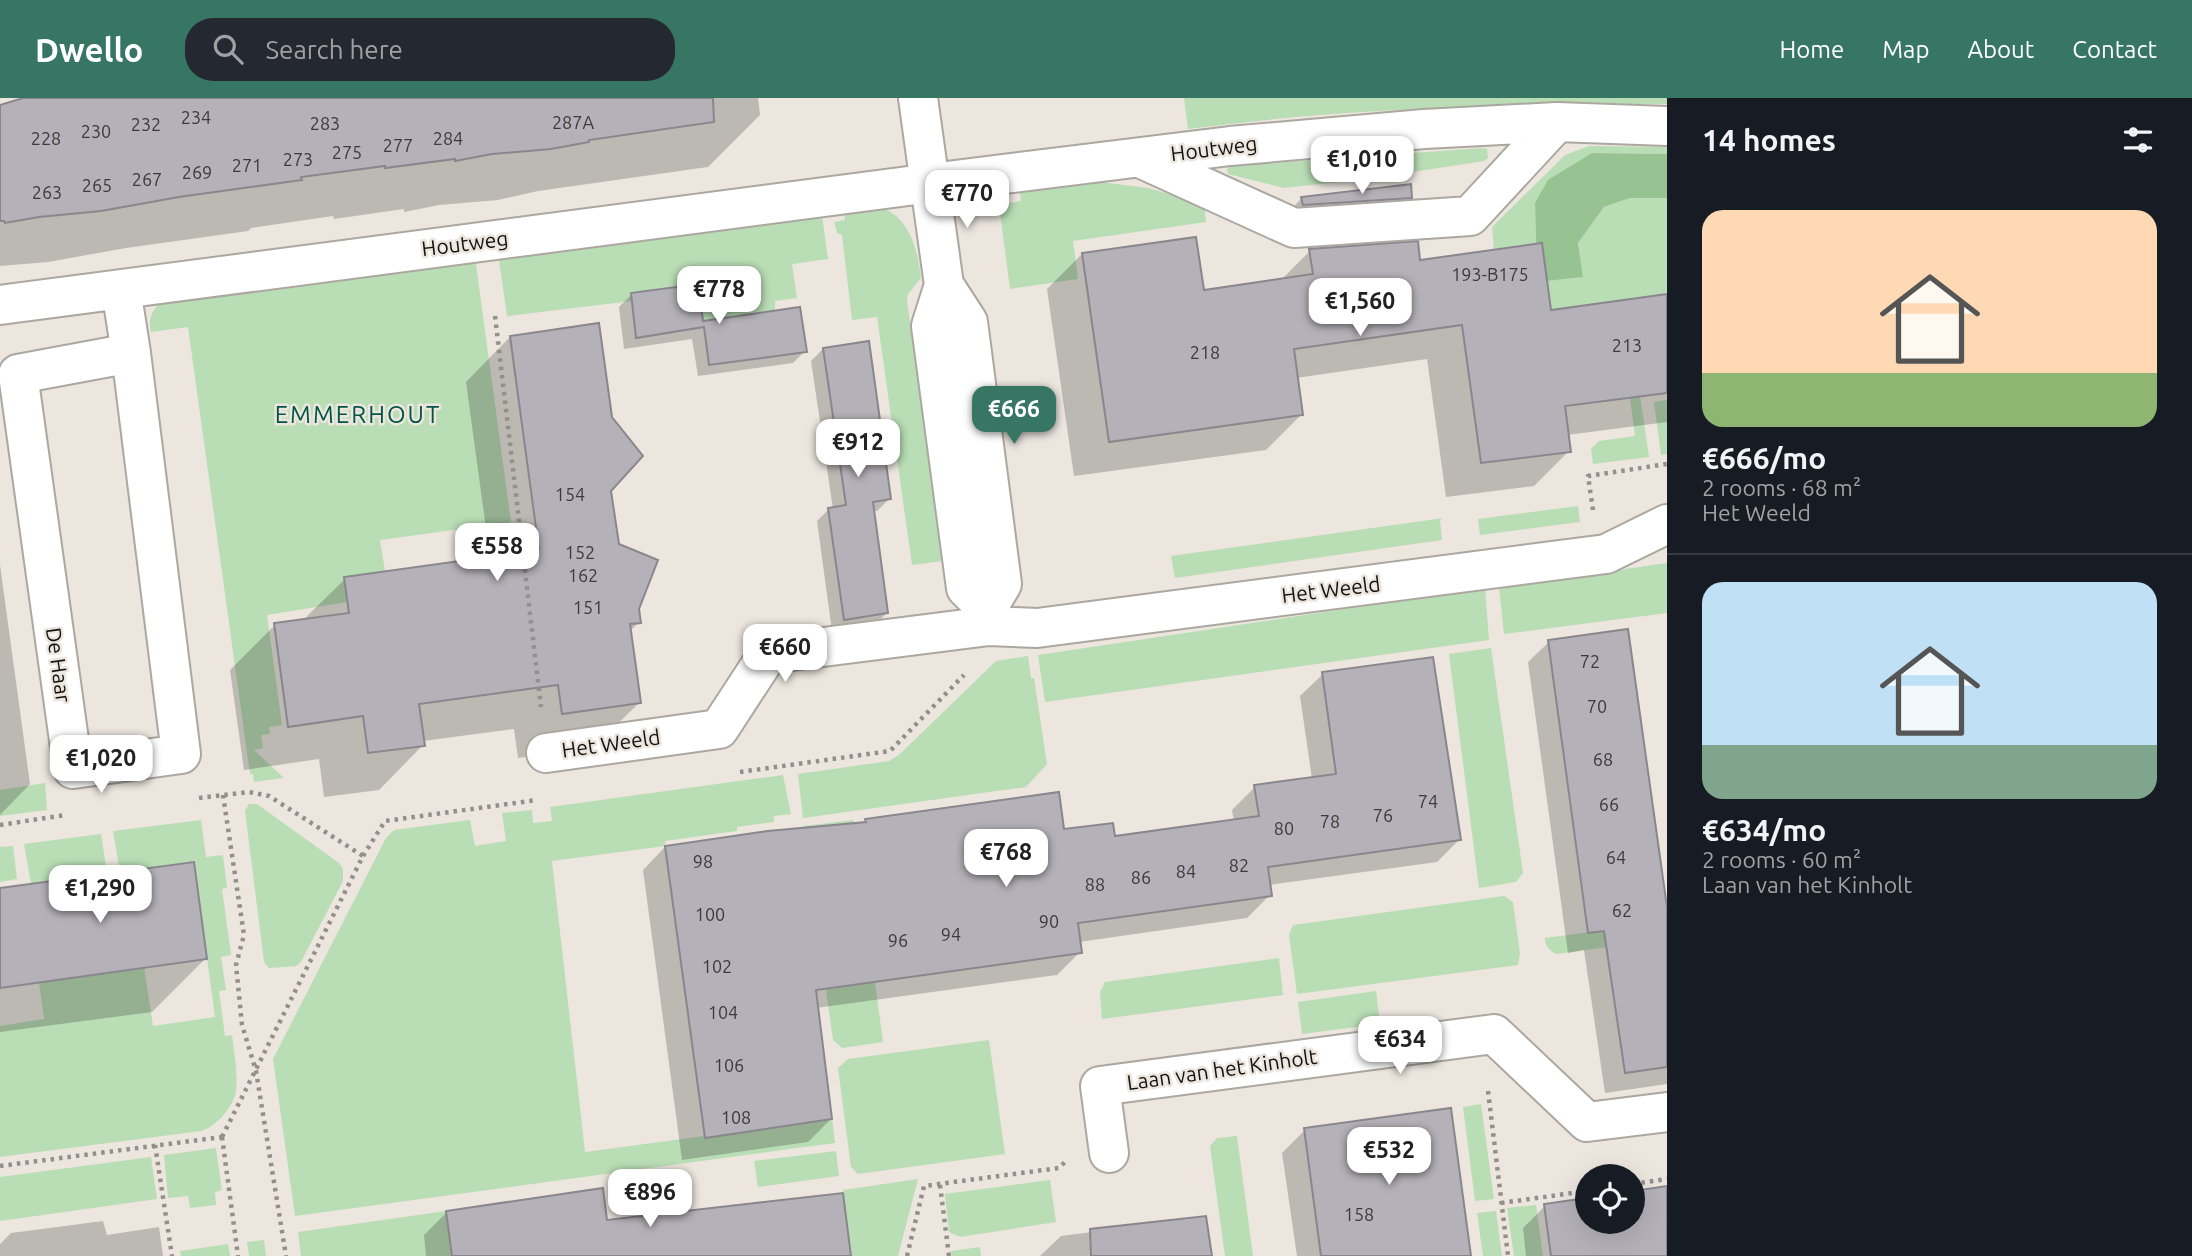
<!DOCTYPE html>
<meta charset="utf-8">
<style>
:root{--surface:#171b24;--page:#242831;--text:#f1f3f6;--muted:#9ea1a6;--line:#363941;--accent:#377663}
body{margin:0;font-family:Ubuntu,sans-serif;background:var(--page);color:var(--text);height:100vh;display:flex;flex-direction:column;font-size:26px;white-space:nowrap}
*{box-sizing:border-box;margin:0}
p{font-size:23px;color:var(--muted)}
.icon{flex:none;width:38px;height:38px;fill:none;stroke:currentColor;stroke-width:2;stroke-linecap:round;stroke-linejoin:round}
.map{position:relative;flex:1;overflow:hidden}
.side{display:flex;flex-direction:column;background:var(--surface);width:525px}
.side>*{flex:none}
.controls{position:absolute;left:1575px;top:1066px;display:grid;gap:14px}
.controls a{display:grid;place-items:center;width:70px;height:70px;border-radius:50%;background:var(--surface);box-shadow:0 7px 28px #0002;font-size:35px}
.price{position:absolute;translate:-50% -60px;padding:0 16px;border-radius:14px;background:#fff;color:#222;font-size:23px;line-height:46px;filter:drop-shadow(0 2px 4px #0008)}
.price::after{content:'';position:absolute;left:50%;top:42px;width:21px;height:16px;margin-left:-10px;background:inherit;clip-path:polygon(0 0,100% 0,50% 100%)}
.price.current{background:var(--accent);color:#fff}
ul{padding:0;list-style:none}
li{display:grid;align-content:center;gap:14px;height:371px;padding:0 35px}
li+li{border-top:2px solid var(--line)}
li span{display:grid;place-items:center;height:217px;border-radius:21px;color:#555}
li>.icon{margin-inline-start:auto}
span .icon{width:126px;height:126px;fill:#fffc;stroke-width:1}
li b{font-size:30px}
h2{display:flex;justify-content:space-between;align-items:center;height:84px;padding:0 35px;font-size:30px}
header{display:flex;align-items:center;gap:42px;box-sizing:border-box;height:98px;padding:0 35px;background:var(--accent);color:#fff}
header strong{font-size:33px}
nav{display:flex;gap:38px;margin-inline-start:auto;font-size:24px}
.search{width:490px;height:63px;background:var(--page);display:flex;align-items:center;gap:18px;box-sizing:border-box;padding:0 24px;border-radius:28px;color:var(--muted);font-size:26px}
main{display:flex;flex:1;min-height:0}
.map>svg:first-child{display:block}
.green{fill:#b9ddb5}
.forest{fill:#97c292}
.shadow{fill:#0003}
.building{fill:#b5b1b8;stroke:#8a868d;stroke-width:2}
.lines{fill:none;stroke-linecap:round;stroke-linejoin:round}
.minor-casing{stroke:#aca7a0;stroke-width:42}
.path{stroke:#948f8a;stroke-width:4.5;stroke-dasharray:3.5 5;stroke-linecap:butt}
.minor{stroke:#fff;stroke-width:38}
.labels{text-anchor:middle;stroke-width:5;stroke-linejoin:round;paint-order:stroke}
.number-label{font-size:18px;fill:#3d3a3b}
.street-label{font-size:21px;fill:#151311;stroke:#ece6df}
.quarter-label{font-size:24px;letter-spacing:2px;fill:#005744;stroke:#ece6df}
</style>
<header>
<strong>Dwello</strong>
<div class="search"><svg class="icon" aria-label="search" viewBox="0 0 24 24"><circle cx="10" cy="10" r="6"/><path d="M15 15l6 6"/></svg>Search here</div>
<nav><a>Home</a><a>Map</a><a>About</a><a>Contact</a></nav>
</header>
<main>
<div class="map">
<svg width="1667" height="1158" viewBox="0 0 1667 1158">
<rect width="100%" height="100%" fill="#ece6df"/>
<!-- green -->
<path class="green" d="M1184,0H1667V6C1507,6 1347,10 1188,31Z
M1589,48L1667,49V56L1592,55L1535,105L1536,145L1494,151L1492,130L1496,125L1565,57Z
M1482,50L1487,51L1488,60L1484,63L1374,80L1284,90L1228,76L1227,71L1230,68Z
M1083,82L1148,90L1204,106L1206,124L1073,143L1078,181L1010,191L999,107L1021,103L1019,90Z
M1630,100H1667V196L1551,212L1547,183L1583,179L1578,145L1604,109Z
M844,108C855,108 866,108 877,109C909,115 918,153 921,180L908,196L907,203L943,463L912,467L877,219L852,222L842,137L837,135L834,124L845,122Z
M821,110L828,161L792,166L797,200L775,203V213L703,223L697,186L631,195L632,203L507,218L498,155Z
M475,159L511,424L380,442L385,473L344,479L347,504L267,517L282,627L269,629L270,636L261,637L263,650L254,652L284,680L254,684L253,676H250L188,229L151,234C148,222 151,214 160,205Z
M1640,298L1649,359L1593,366L1591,351L1599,343L1635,338L1630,300Z
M1667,302V356L1661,357L1654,304Z
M1578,408L1580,424L1480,437L1478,421Z
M1444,420L1440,422L1442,442L1175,480L1171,458Z
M1667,465V515L1504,536L1499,489Z
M1485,490L1489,542L1045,604L1038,557Z
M1491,550L1523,775L1516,784L1479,790L1449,556Z
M1028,558L1031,580H1034L1047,666L1026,689L803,720L798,676L889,663L900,656L996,563Z
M783,677L791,716L774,718V724L737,729V733L665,743V748L552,763L585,1054L832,1021L835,1045L295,1118L273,961L386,740L394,732L470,722L475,748L506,743L502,715L532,712L533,725L552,723L550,709Z
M45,685L47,712L0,718V692Z
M249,706H257L339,765L343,771V783L301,864L296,868L269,870L264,864L245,713Z
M201,722L206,759L223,757L227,790L222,791L231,857L221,859L226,892L219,893L225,938L232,937C234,955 238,975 236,993C234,1008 216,1029 201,1033L0,1059V928L44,921L39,884L144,869L153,928L215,919L194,764L120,774L113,733Z
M853,722L883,944L842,950L833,942L803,728Z
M101,736L107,775L31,786L24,746Z
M13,748L17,781L0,784V749Z
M1504,798L1513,804L1520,856L1518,867L1297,896L1289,837L1293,827Z
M1667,824V841L1556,856C1549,852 1545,848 1545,840Z
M1279,860L1283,897L1102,921L1100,894L1105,884Z
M1376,893L1380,926L1302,936L1298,904Z
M989,942L1005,1056L858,1076L851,1069L838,970L848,961Z
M1481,1006L1494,1101L1475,1103L1463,1009Z
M1237,1038L1253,1158H1225L1210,1048L1217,1040Z
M216,1050L222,1092L215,1094L216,1107L190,1110L188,1098L168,1100L164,1057Z
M836,1053L839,1078L758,1089L754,1063Z
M151,1059L157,1101L0,1123V1079Z
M918,1081L898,1158H852L843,1092Z
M1050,1082L1056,1124L960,1139L949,1134L945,1096Z
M1536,1107L1543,1158H1514L1507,1110Z
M446,1113L452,1158H301L298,1134Z
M1496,1113L1502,1158H1483L1477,1115Z
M264,1142L266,1158H249L247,1144Z
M228,1146L230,1158H181L180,1153Z
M980,1149L981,1158H952L951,1153Z"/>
<!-- forest -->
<path class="forest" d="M1592,55L1667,56V100H1630L1604,109L1578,145L1583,179L1547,183L1542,145H1536L1535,105L1548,82Z"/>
<!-- shadow -->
<path class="shadow" d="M29,0H758L760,17L708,69L538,93L498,102L439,107L404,114V111L334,121L333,118L251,130L248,133L126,150L48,164L0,168V8Z
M1411,99L1399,111L1290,112L1302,100Z
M1310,153L1419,164L1549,214L1667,197V324L1567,337L1569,353L1534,388L1446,399L1427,261L1296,280L1301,317L1266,352L1074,378L1047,191L1082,156L1203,194L1280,183Z
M631,197L702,225L805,253L793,265L698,278L692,241L624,251L619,209Z
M510,239L609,392L617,447L637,511L639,524L629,534L639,605L594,649L518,660L514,631L423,643V647L379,692L324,699L319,661L244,672L230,572L275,527L302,523L345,481L490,460L466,284Z
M823,251L889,401L877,413H872L887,515L874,527L832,533L817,423L829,411H833L811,263Z
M0,467L30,686L0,717Z
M1627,533L1667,822V986L1605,995L1584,852L1568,855L1528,564L1549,544Z
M1323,576L1460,741L1437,764L1269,787L1270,797L1247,820L1079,844L1080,854L1057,877L816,910L831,1021L808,1044L682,1062L643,772L665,749L863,726L866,723L1063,733L1113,740L1234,723L1232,712L1255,689L1312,681L1300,598Z
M0,792L206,860L152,914L0,934Z
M1305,1032L1469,1158H1297L1282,1055Z
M1667,1090V1158H1526L1523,1130L1545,1108L1587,1102V1124H1633V1095Z
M447,1114L850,1158H426L424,1137Z
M1205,1120L1210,1158H1040L1061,1138Z
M103,1123L107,1137L159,1129L163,1158H0V1146L11,1135Z"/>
<!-- building -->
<path class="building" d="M23,0H713L714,24L589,42V44L551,51L492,56L455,63V61L385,70V68L301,79L302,82L179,99L101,113L39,119L5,125L4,123H0V7Z
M1411,86L1412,100L1303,107L1301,99Z
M1196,139L1204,192L1313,176L1309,151L1418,143L1420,162L1542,145L1551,212L1667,196V295L1565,308L1571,354L1481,365L1462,227L1294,251L1303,317L1109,344L1082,155Z
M698,186L703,223L800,209L807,254L709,267L704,229L636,240L631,195Z
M599,225L612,319L643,358L611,393L619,446L658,462L639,511L641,525L630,526L641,605L562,616L558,587L419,606L425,648L368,655L363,618L288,629L274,525L349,515L344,479L539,452L510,238Z
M869,243L891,401L873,404L888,515L844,522L828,410L846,407L823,250Z
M1628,531L1667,809V969L1625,975L1604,833L1588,835L1548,542Z
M1433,559L1461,742L1268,769L1272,798L1078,825L1082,855L816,892L832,1021L705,1040L665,748L768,733L866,724L865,721L1059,694L1064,731L1113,725L1115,738L1259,718L1254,687L1336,676L1322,574Z
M194,764L207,861L0,890V790Z
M1451,1010L1471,1158H1321L1304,1030Z
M1667,1088V1158H1551L1544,1106L1587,1100V1124H1633V1093Z
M603,1090L607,1122L843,1095L851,1158H452L446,1113Z
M1206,1118L1212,1158H1091L1090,1131Z"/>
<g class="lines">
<defs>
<path id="minor" d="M1142,61L1294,130L1470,118L1557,24
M944,187L968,224L1002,486L987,511
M121,191L131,255L181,656L73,671L18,276L131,255
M0,207L931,85L1230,48L1424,31L1557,24L1667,28
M989,528L1037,530L1606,456L1667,426
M546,655L719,631L768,556L989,528L987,511L966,490L931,228L944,187L918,0
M1109,1055L1100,988L1494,936L1587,1024L1667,1014"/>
</defs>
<!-- minor casing -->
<use href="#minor" class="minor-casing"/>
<!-- path -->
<path class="path" d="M495,218L541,609
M1593,412L1588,378L1667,366
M740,674L890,653L964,577
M223,697L244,837L236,867L242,927L256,973L286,1158
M199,700L249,694L269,698L363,758L222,1039
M0,727L65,717
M363,758L385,723L537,702
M1488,993L1508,1158
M222,1039L238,1158
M155,1047L172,1158
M0,1068L222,1039
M1633,1086L1667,1081
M940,1087L949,1158
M1501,1105L1587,1093
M907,1158L924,1088L1059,1070L1065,1064"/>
<!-- minor -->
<use href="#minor" class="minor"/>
</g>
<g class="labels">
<!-- number labels -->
<g class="number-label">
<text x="196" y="26">234</text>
<text x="573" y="31">287A</text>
<text x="325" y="32">283</text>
<text x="146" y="33">232</text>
<text x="96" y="40">230</text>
<text x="46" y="47">228</text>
<text x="448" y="47">284</text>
<text x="398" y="54">277</text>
<text x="347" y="61">275</text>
<text x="298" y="68">273</text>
<text x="247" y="74">271</text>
<text x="197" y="81">269</text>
<text x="147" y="88">267</text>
<text x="97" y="94">265</text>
<text x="47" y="101">263</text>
<text x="1490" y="183">193-B175</text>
<text x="1627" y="254">213</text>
<text x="1205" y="261">218</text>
<text x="570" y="403">154</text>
<text x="580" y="461">152</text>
<text x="583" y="484">162</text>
<text x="588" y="516">151</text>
<text x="1590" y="570">72</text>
<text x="1597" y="615">70</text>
<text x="1603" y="668">68</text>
<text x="1428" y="710">74</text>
<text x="1609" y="713">66</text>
<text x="1383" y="724">76</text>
<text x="1330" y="730">78</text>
<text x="1284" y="737">80</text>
<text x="1616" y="766">64</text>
<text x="703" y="770">98</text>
<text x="1239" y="774">82</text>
<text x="1186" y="780">84</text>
<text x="1141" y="786">86</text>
<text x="1095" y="793">88</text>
<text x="1622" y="819">62</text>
<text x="710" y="823">100</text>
<text x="1049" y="830">90</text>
<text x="951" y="843">94</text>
<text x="898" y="849">96</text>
<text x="717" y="875">102</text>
<text x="723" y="921">104</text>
<text x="729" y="974">106</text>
<text x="736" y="1026">108</text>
<text x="1359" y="1123">158</text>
</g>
<!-- street labels -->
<g class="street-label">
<text transform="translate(1214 51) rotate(-7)" y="7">Houtweg</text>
<text transform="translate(465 146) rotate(-7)" y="7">Houtweg</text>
<text transform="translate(1331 492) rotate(-7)" y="7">Het Weeld</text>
<text transform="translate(58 567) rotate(82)" y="7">De Haar</text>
<text transform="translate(611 646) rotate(-8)" y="7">Het Weeld</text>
<text transform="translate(1222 972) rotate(-8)" y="7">Laan van het Kinholt</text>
</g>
<!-- quarter labels -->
<g class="quarter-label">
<text x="358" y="325">EMMERHOUT</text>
</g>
</g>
</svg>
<div class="controls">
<a><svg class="icon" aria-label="locate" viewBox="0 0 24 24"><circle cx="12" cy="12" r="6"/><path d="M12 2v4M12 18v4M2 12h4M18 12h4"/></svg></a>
</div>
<b class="price" style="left:1362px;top:98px">€1,010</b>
<b class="price" style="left:967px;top:132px">€770</b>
<b class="price" style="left:719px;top:228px">€778</b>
<b class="price" style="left:1360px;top:240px">€1,560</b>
<b class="price current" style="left:1014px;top:348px">€666</b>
<b class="price" style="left:858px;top:381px">€912</b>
<b class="price" style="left:497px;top:485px">€558</b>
<b class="price" style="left:785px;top:586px">€660</b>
<b class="price" style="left:101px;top:697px">€1,020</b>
<b class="price" style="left:1006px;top:791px">€768</b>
<b class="price" style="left:100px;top:827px">€1,290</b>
<b class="price" style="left:1400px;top:978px">€634</b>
<b class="price" style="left:1389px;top:1089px">€532</b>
<b class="price" style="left:650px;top:1131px">€896</b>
</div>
<section class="side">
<h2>14 homes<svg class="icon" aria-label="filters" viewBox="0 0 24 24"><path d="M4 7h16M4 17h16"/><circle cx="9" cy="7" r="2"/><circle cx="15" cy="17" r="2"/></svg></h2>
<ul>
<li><span style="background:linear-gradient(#ffd9b3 75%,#8fb573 0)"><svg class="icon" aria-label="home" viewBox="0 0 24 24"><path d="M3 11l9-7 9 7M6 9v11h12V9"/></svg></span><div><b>€666/mo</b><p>2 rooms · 68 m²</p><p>Het Weeld</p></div></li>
<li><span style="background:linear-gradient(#bfe0f5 75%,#7fa58c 0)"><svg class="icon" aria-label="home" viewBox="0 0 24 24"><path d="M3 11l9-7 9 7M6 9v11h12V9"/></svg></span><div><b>€634/mo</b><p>2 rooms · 60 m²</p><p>Laan van het Kinholt</p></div></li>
</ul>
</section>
</main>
